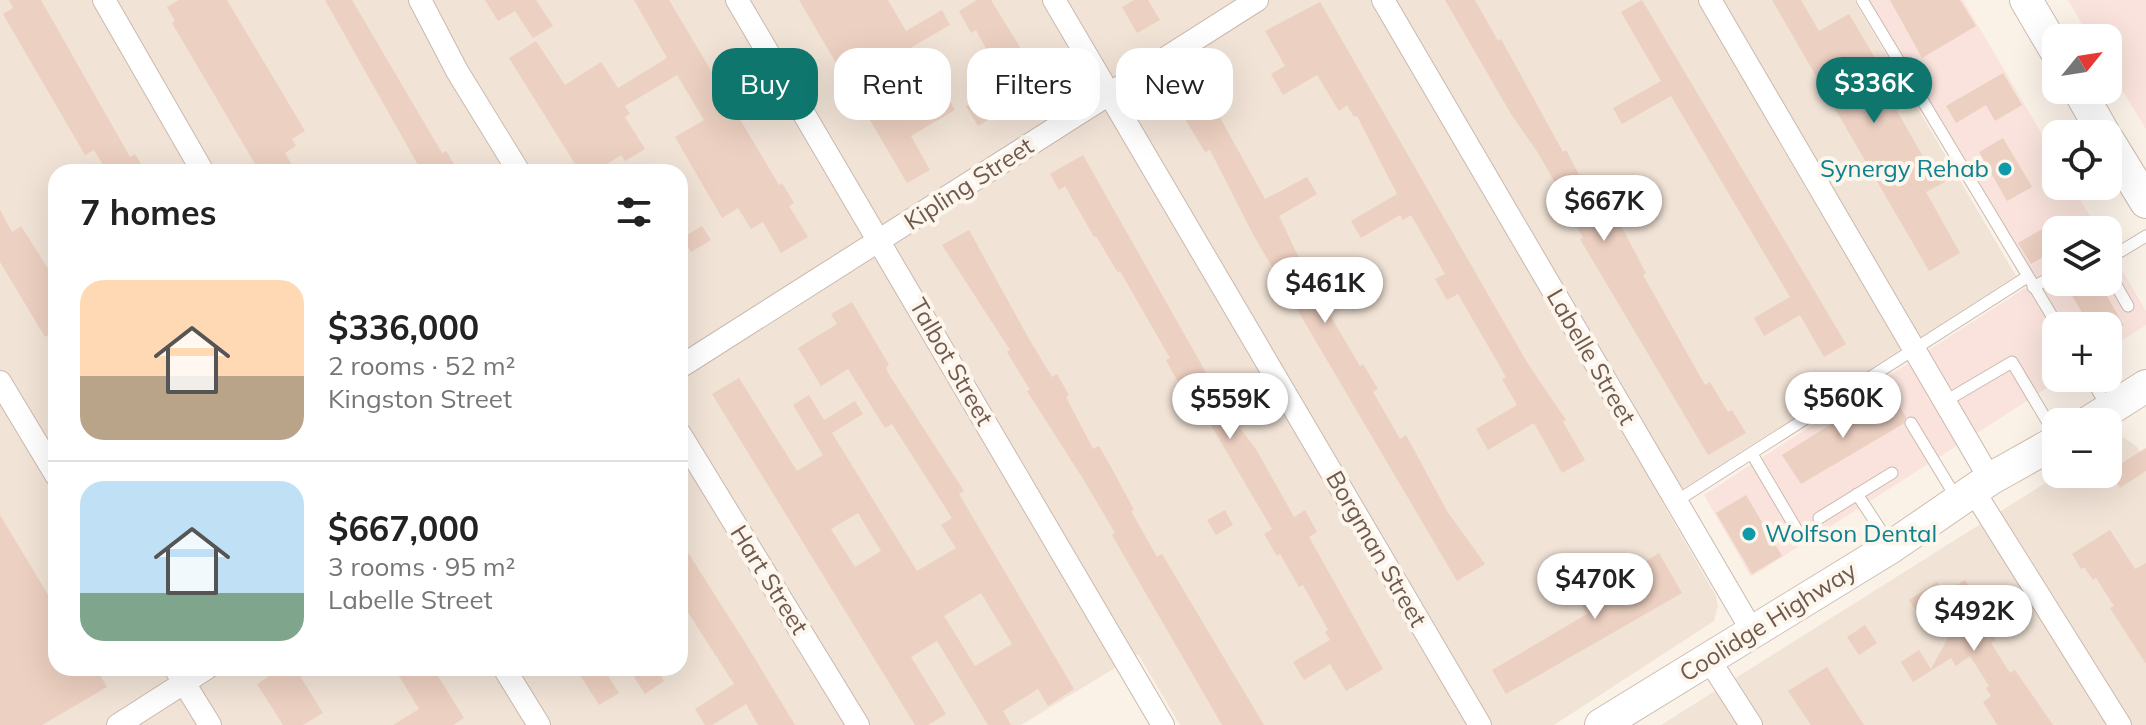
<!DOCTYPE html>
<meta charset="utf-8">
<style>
:root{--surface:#fff;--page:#f6f6f6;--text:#222;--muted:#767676;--line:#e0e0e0;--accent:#0f766e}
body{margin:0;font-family:Mulish,sans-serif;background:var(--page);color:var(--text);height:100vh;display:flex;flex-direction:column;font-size:30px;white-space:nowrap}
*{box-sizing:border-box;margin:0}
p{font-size:26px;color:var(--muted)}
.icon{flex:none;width:44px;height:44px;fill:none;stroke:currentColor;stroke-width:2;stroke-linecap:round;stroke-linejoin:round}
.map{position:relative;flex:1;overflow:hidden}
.sheet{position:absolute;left:48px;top:164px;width:640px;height:512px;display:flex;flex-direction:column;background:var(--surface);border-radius:24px;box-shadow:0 8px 32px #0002}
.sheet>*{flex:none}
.hud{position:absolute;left:712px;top:48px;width:760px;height:72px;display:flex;gap:16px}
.needle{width:52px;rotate:60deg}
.fabs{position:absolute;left:2042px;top:24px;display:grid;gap:16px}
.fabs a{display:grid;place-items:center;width:80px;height:80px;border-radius:16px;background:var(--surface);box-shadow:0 8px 32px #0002;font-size:40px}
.price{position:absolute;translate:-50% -68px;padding:0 18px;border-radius:28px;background:#fff;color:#222;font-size:26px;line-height:52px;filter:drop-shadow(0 2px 4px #0008)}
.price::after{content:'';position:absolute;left:50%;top:48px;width:24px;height:18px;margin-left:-12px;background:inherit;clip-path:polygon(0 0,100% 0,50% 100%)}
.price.active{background:var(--accent);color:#fff}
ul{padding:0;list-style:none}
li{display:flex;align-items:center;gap:24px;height:200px;padding:0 32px}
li+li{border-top:2px solid var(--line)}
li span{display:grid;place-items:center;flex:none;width:224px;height:160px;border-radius:24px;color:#555}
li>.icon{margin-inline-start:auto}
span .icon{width:96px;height:96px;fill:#fffc;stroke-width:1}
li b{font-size:34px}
h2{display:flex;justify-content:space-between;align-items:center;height:96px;padding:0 32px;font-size:34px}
.tag{padding:0 28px;border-radius:24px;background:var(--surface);box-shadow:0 8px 32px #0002;font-size:28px;line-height:72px}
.tag.active{background:var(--accent);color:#fff}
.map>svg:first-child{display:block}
.residential{fill:#f1e3d6;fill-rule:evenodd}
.commercial{fill:#f9e3dc}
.building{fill:#ecd0c1;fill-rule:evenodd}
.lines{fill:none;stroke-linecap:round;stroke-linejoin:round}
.lane-casing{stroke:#cab9ae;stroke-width:13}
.street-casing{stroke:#cab9ae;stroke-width:24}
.secondary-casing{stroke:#cfbbaf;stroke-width:34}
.lane{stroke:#fff;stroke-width:11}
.street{stroke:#fff;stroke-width:22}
.secondary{stroke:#fff;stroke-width:32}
.culture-dot{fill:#0f9aa8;stroke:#fdf6ed;stroke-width:3}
.labels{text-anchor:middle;stroke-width:8;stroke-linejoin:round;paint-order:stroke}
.culture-label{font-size:24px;fill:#0d838f;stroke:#fdf6ed;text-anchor:end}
.street-label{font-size:24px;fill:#70594e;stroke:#fdf6ed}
</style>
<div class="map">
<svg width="2146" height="725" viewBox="0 0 2146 725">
<rect width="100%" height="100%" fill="#faf1e7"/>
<!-- residential -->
<path class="residential" d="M0,0H1854L2016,276L1662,502L1716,596L1718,606L1714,621L1554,725H1180L1138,654L1021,725H0ZM56,172H680V668H56Z
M2123,437L2137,447L2146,461V725H1661L2060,474H2108V446Z"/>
<!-- commercial -->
<path class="commercial" d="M1864,0H1963L2056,158V186H2072L2098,230H2056V282H2108V247L2146,311V325L2108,349V326H2056V378H2063L1751,577L1704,495L2033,283Z
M2068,0H2146V129L2108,68V38H2090Z"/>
<!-- building -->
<path class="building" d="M9,0H41L130,157L135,154L146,172H103L106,170L94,150L85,155L3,14L13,8Z
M179,0H227L305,131L292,139L296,146L285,153L296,172H272L267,163L258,169L172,23L175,21L167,7Z
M325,0H352L442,153L446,151L459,172H422Z
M485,0H536L553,26L533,38L515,11L498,21Z
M634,0H669L779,185L782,183L794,203L789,206L808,237L781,253L763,222L751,229L738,208L722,218L675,137L704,120L677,75L625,106L630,114L625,117L645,149L625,161L621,155L595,172H580L509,58L536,41L565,85L601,62L618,88L667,58Z
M799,0H888L906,31L942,10L950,25L912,47L940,95L945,92L955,110L911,136L930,170L907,183Z
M977,0H991L1048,93L1020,109L1017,103L978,126L966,106L1005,84L976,30L971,33L959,11Z
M1134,0H1148L1160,20L1137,33L1122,7Z
M1445,0H1475L1498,41L1501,39L1563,152L1566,150L1605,225L1617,218L1646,273L1643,275L1705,385L1710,382L1728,412L1732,410L1746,433L1708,455L1580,239L1583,238L1563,202L1565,200L1538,153L1511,114Z
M1642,0L1846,344L1824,357L1800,315L1764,336L1754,318L1790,297L1671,96L1622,124L1613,108L1661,81L1621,12Z
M1772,0H1801L1819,31L1849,14L1904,107L1897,111L1930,169L1936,165L1945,182L1926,192L1960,253L1929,271Z
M1890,0H1960L1976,26L1922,58Z
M1320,2L1528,364L1566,420L1563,422L1585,460L1562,473L1534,423L1488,450L1476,429L1517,405L1502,379L1506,377L1458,294L1447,300L1435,279L1445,274L1411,215L1403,220L1400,215L1361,238L1351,221L1397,194L1357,116L1354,117L1347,105L1339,111L1317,75L1283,95L1271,74L1285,66L1265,31Z
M2003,73L2022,105L1995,121L1986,105L1956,123L1946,106Z
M1195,83L1215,116L1218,114L1265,199L1307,177L1317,194L1279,216L1312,285L1360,366L1363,364L1378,389L1373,392L1400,439L1406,435L1447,511L1485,564L1457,581L1255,238L1210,150L1205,152L1171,96Z
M2003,138L2032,187L2007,201L1979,152Z
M1083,155L1230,415L1256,449L1294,517L1305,510L1317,532L1309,537L1383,669L1346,691L1330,664L1304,680L1293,662L1330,640L1325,632L1328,630L1303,585L1299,587L1280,554L1277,556L1264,534L1272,529L1205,415L1201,418L1178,382L1166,360L1170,358L1120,271L1118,273L1096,236L1094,237L1065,186L1059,190L1050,174Z
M1639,180L1648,194L1633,203L1624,188Z
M0,210L12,232L21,226L56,281V331L45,337L0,262Z
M2056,221V249L2031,264L2018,243Z
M702,226L711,240L691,252L682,238Z
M969,230L1029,339L1052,377L1057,374L1069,395L1066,397L1093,449L1099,446L1111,467L1134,510L1131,511L1157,557L1162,554L1264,725H1222L1112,535L1115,533L1085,482L1027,391L1030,390L1007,352L1010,350L942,245Z
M2064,282H2099L2124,326H2090Z
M852,302L889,365L886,367L888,373L964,491L959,494L1074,689L1048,706L1038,689L1003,711L1011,725H988L937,641L911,657L946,714L928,725H915L712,394L739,378L797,471L823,455L793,405L809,395L824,420L855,401L863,414L832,433L917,571L956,548L941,525L952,518L892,424L885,428L848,369L821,386L798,348L837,324L831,314ZM858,513L881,551L855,567L831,529ZM981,593L1012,644L975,666L944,616Z
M1894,397L1906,417L1903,424L1801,484L1782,455L1847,414L1852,423Z
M2146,448V471L2120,488L2109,471Z
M1746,495L1782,556L1752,574L1716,513Z
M1225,510L1233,525L1216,535L1207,520Z
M0,515L56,608V668H96L107,687L42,725H0Z
M2110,530L2135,569L2146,563V664L2110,608L2114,606L2096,578L2093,580L2084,567L2081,569L2072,554Z
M680,540L746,644L795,725H758L746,704L712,725H705L695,709L734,684L680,600Z
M1659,553L1682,593L1506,694L1492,670L1587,614L1575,593L1595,581L1601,590Z
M1965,580L1993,624L1988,628L1996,640L1991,643L2010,673L2015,670L2053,725H1997L1983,702L1991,696L1986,688L1989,686L1970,656L1956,666L1951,658L1913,682L1901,662L1919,650L1931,669L1948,638L1934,615L1923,622L1909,600L1937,582L1943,593Z
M1865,625L1877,643L1859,655L1847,637Z
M1827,667L1849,702L1864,725H1811L1788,691Z
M282,668H295L323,713L303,725H283L257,684Z
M394,668H433L464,718L453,725H393L419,709Z
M591,668H603L619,693L599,705L580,675Z
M648,668H656L664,681L645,694L634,677Z"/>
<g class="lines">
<defs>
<path id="lane" d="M1862,0L2058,326
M2108,259L2146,236
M2108,271L2128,306
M2033,287L2056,275
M2090,378L2108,408
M1944,402L2012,362L2056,436
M1911,423L1957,499
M1752,454L1801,537
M1857,494L1891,546
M1675,502L2027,277
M1819,518L1892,473"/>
<path id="street" d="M104,0L203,172
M420,0L457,71L519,172
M737,0L1163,725
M1054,0L1480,725
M1383,0L1751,629
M1710,0L1990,479
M680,367L1257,0
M0,382L56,475
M680,434L858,725
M1973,490L2120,725
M1708,658L1751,725
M175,668L210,725
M504,668L539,725
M118,725L207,668"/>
<path id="secondary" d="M2026,0L2056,51
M2079,90L2104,134
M2108,140L2146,202
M2089,422L2146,386
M1601,725L1891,547L1990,479L2056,442"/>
</defs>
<!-- lane casing -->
<use href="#lane" class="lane-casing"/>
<!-- street casing -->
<use href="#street" class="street-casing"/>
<!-- secondary casing -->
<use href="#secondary" class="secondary-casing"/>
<!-- lane -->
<use href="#lane" class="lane"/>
<!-- street -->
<use href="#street" class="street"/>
<!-- secondary -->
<use href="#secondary" class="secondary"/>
</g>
<!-- markers -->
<g class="culture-dot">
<circle cx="2005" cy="169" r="8"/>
<circle cx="1749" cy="534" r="8"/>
</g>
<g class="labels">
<!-- culture labels -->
<g class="culture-label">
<text x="1989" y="177">Synergy Rehab</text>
<text x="1765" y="542" text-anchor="start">Wolfson Dental</text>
</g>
<!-- street labels -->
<g class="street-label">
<text transform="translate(969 184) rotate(-33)" y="8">Kipling Street</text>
<text transform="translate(1591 357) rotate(60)" y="8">Labelle Street</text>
<text transform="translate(951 362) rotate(60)" y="8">Talbot Street</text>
<text transform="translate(1376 549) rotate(60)" y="8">Borgman Street</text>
<text transform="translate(769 580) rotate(58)" y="8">Hart Street</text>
<text transform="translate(1768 622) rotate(-32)" y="8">Coolidge Highway</text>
</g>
</g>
</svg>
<div class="fabs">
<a><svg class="needle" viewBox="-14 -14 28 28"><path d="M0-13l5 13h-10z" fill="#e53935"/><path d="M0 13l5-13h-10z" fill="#767676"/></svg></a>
<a><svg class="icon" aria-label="locate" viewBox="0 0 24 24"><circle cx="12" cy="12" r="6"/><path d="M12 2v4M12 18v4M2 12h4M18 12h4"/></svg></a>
<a><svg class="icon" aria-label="layers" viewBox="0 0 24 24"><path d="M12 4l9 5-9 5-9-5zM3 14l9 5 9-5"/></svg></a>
<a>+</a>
<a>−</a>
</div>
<b class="price active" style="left:1874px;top:125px">$336K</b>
<b class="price" style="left:1604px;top:243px">$667K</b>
<b class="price" style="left:1325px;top:325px">$461K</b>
<b class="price" style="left:1843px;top:440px">$560K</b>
<b class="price" style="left:1230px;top:441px">$559K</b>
<b class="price" style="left:1595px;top:621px">$470K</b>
<b class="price" style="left:1974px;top:653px">$492K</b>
<div class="hud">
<a class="tag active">Buy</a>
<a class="tag">Rent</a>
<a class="tag">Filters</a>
<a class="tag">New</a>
</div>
<section class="sheet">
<h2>7 homes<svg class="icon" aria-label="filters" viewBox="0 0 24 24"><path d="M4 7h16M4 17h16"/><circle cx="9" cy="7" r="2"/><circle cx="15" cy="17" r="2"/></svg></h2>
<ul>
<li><span style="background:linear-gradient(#ffd9b3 60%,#b9a48a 0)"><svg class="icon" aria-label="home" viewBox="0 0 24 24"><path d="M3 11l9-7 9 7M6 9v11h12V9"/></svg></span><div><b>$336,000</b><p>2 rooms · 52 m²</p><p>Kingston Street</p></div></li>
<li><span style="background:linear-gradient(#bfe0f5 70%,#7fa58c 0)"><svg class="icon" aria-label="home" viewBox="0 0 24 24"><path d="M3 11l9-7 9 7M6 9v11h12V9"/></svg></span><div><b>$667,000</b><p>3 rooms · 95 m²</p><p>Labelle Street</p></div></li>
</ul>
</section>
</div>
